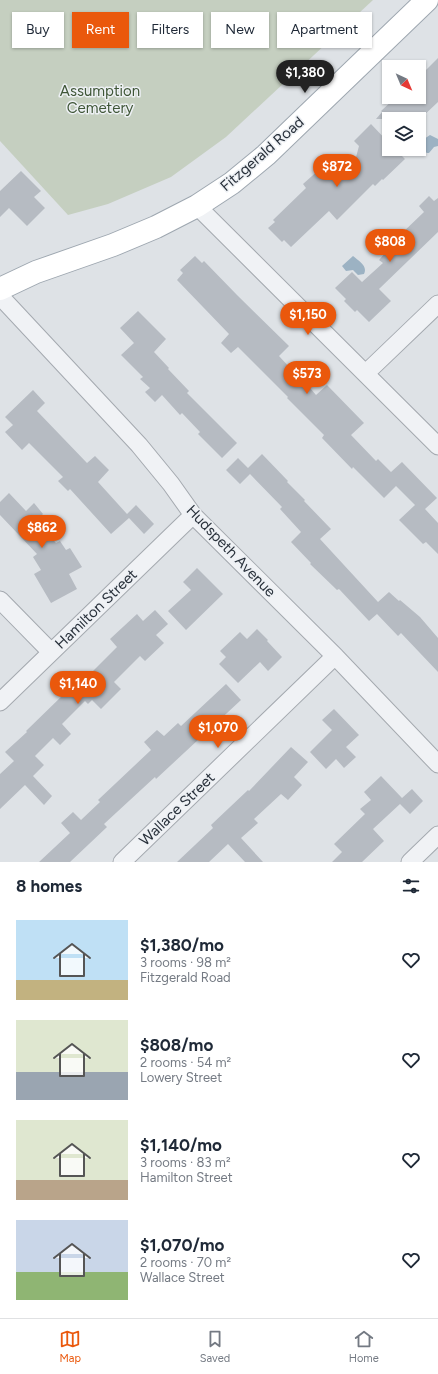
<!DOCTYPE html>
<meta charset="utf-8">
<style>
:root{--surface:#fff;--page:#f6f6f7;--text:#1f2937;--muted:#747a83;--line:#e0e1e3;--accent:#ea580c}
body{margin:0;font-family:Figtree,sans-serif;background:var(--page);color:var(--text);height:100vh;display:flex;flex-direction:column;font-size:15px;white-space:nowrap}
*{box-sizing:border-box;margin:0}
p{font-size:13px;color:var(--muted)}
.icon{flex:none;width:22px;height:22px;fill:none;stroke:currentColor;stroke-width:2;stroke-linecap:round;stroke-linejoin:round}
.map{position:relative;height:862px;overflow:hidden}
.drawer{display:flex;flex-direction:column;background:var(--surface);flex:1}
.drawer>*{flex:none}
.guide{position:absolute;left:12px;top:12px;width:414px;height:36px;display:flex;gap:8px}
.needle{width:26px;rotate:136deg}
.buttons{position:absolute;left:382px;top:60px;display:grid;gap:8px}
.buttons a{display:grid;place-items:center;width:44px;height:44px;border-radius:0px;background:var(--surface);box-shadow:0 1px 3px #0004;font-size:20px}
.price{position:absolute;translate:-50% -34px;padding:0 9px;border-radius:14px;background:var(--accent);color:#fff;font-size:13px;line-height:26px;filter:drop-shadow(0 1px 2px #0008)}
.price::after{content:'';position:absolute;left:50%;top:24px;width:12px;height:9px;margin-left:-6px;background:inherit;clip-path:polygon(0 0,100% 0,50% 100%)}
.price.active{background:#222;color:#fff}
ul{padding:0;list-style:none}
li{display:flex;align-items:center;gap:12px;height:100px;padding:0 16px}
li span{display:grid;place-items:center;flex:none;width:112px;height:80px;border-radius:0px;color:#555}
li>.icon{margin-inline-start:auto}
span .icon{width:48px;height:48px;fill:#fffc;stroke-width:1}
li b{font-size:17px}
h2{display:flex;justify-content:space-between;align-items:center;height:48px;padding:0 16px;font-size:17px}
.chip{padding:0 14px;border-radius:0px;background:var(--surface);box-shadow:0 1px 3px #0004;font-size:14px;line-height:36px}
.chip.active{background:var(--accent);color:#fff}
.dock{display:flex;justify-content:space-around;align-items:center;height:56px;border-top:1px solid var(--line);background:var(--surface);font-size:11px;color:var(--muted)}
.dock a{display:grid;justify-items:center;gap:2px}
.dock .active{color:var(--accent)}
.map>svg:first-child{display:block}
.green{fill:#c5cfc0}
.water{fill:#9cb2c3}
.building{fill:#b6bbc2}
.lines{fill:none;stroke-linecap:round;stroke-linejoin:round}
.minor-casing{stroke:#a4a9af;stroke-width:19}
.major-casing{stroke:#9ea7b0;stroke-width:24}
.minor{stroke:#f0f2f5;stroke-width:17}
.major{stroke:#fff;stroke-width:22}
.labels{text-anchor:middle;stroke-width:3;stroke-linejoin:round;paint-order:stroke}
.park-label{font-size:15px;fill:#3f5637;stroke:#edf0f4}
.street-label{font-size:15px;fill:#29313b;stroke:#edf0f4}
</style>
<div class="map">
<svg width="438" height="862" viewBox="0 0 438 862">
<rect width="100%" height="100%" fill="#dee2e6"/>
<!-- green -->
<path class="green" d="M0,0H373L226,137L171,177L108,204L68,215L0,141Z"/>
<!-- water -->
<path class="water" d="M430,135L438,139V146L434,147L429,153H427L423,150L418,151L417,149H419V139H424Z
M353,256C359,261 368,266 364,274L358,275L353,270L346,271L342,266Z"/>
<!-- building -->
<path class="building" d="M438,58V102L420,119H376L382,112L381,111L396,97H419V77Z
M371,124L389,143V149H395L405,159L383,180L382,179L375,186L373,184L337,220L329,211L291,247L284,240L282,242L268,228L275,222L273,220L306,188L303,184L321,168L328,175L334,171L336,173L342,167L351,176L359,146L354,141Z
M21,171L41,191L34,197L45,208L27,226L9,208L0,217V191Z
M429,196L434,201L438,198V232L379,289L391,301L369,322L357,310L355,312L344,301L346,299L335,288L352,272L362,282L383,263L379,260L386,252L381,247L396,232L400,235L424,212L419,206Z
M195,256L202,263L204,261L237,295L289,346L279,356L304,383L305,382L316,395L327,385L364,423L351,435L376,461L378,459L391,472L402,462L437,498L425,509L438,523V554L426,542L423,544L399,520L415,505L396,486L384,498L353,467L352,469L322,438L324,435L287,398L288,397L238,347L231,353L221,343L229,334L177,280L183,273L180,270Z
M138,311L166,339L154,352L169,368L168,369L189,391L187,393L237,443L222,458L198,434L200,432L182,413L180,415L162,395L155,402L145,392L150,388L140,379L143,377L121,355L134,343L120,328Z
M33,390L45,403L37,411L87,463L95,456L109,470L98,482L127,514L136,505L154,524L144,534L129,518L111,534L70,489L68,491L58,481L63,477L29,443L22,450L5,432L13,425L5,417Z
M262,454L288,481L287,482L305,500L304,501L331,529L320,539L378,602L389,592L399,601L400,600L420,617L438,638V672L401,633L398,636L377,614L369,621L339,589L337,590L310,564L311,563L291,542L301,532L280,509L282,507L250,474L240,484L226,470L238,458L248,468Z
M9,493L26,511L34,503L43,514L36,521L56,543L60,541L66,550L70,548L82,567L69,574L77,589L51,603L34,574L41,570L33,557L37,554L0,515V502Z
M197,568L223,594L186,630L168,611L191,590L183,582Z
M155,610L168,624L156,635L164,643L145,661L140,656L114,682L121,689L101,709L92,700L88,704L85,701L62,724L71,734L60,745L53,738L35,756L44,765L33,776L52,796L44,805L25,785L0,809V774L14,761L5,752L27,732L26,731L64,694L67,697L117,647L110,639L137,614L143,621Z
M257,629L268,640L267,641L282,657L268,671L260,662L238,683L219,664L226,657L220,651L240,632L247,639Z
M226,684L241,700L156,779L155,777L104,824L107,827L70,862H39L70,833L61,823L73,812L81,820L100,802L98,800L151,750L144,742L157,730L164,736L178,723L181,726Z
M334,709L359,735L346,747L356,757L344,768L336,759L326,769L310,752L332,730L322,720Z
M291,747L308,762L294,777L302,785L288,800L281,794L254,819L258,823L241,838L263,862H245L228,844L209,862H177L213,828L211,825L248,790L249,791Z
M381,776L402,798L412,789L423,801L410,814L400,804L373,829L384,841L362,862H332L342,852L334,844L365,814L360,809L371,800L364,792Z"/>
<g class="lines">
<defs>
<path id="minor" d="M197,206L438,446
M0,296L139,445L171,484L193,515L335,656L438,764
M366,373L438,304
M0,600L51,652
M0,702L193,515
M122,862L335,656
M410,862L438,835"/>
<path id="major" d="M0,289L36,272L113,245L156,227L197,206L232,183L266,155L427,0"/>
</defs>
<!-- minor casing -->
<use href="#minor" class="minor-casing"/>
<!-- major casing -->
<use href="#major" class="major-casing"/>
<!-- minor -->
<use href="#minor" class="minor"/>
<!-- major -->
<use href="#major" class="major"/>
</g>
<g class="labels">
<!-- park labels -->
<g class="park-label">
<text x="100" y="96">Assumption<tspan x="100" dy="17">Cemetery</tspan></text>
</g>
<!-- street labels -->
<g class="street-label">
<text transform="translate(262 154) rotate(-41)" y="5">Fitzgerald Road</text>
<text transform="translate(231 551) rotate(46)" y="5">Hudspeth Avenue</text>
<text transform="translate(96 609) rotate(-44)" y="5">Hamilton Street</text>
<text transform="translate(177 809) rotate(-44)" y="5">Wallace Street</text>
</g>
</g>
</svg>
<div class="buttons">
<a><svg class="needle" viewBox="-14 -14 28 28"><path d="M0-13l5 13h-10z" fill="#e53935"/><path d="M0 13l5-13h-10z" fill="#747a83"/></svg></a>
<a><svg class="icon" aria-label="layers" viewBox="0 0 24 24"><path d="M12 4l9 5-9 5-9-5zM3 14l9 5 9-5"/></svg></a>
</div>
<b class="price active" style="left:305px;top:94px">$1,380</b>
<b class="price" style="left:337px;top:188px">$872</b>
<b class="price" style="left:390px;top:263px">$808</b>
<b class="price" style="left:308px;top:336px">$1,150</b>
<b class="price" style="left:307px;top:395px">$573</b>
<b class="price" style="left:42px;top:549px">$862</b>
<b class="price" style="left:78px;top:705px">$1,140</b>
<b class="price" style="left:218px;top:749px">$1,070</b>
<div class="guide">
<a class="chip">Buy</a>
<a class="chip active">Rent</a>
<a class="chip">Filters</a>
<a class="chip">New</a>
<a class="chip">Apartment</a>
</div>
</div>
<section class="drawer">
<h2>8 homes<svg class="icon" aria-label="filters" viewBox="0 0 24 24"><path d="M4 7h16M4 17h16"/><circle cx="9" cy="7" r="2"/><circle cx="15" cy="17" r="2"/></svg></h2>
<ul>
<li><span style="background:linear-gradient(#bfe0f5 75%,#c2b280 0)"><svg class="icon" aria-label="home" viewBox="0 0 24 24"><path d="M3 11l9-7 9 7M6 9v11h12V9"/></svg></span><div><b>$1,380/mo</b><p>3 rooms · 98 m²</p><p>Fitzgerald Road</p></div><svg class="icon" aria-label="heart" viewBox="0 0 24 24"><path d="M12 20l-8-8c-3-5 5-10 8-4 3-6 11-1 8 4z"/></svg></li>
<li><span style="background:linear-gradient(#dfe7d0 65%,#9aa5b1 0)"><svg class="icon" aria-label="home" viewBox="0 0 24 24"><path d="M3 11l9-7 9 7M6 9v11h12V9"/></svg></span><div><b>$808/mo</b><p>2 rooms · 54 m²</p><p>Lowery Street</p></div><svg class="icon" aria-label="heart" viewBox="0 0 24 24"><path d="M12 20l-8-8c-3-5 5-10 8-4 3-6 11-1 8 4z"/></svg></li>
<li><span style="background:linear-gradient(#dfe7d0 75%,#b9a48a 0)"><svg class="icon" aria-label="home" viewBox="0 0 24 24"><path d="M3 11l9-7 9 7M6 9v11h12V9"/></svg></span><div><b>$1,140/mo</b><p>3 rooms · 83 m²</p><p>Hamilton Street</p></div><svg class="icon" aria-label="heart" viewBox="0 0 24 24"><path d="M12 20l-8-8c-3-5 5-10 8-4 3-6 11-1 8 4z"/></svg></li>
<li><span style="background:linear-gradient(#c9d6e8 65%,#8fb573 0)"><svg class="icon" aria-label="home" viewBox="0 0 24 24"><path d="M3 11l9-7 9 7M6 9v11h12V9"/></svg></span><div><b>$1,070/mo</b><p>2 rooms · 70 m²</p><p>Wallace Street</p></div><svg class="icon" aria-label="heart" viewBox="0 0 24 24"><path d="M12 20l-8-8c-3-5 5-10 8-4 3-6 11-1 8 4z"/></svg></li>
</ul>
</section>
<nav class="dock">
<a class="active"><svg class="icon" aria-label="map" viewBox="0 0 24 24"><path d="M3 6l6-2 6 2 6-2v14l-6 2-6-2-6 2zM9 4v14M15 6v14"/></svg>Map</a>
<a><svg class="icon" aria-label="saved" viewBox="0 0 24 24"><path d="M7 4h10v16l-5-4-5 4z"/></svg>Saved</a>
<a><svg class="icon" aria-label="home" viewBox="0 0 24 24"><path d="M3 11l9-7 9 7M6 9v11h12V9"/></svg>Home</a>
</nav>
